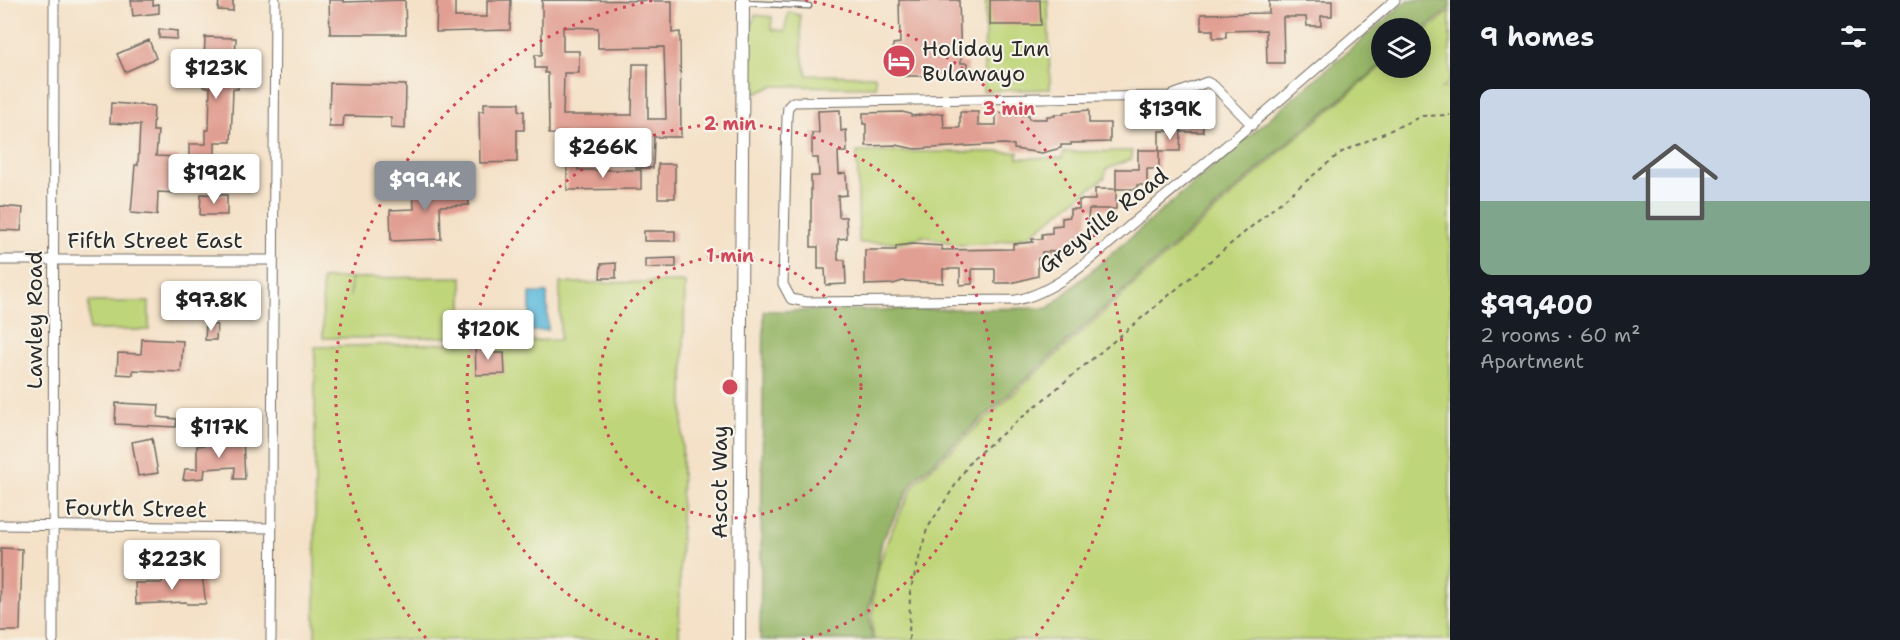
<!DOCTYPE html>
<meta charset="utf-8">
<style>
:root{--surface:#171b24;--page:#20242c;--text:#f1f3f6;--muted:#9ea1a6;--line:#363941;--accent:#8c9099}
body{margin:0;font-family:"Shantell Sans",sans-serif;background:var(--page);color:var(--text);height:100vh;display:flex;flex-direction:column;font-size:22px;white-space:nowrap}
*{box-sizing:border-box;margin:0}
p{font-size:20px;color:var(--muted)}
.icon{flex:none;width:33px;height:33px;fill:none;stroke:currentColor;stroke-width:2;stroke-linecap:round;stroke-linejoin:round}
.map{position:relative;flex:1;overflow:hidden}
.drawer{display:flex;flex-direction:column;background:var(--surface);width:450px}
.drawer>*{flex:none}
.fabs{position:absolute;left:1371px;top:18px;display:grid;gap:12px}
.fabs a{display:grid;place-items:center;width:60px;height:60px;border-radius:50%;background:var(--surface);box-shadow:0 3px 15px #0003;font-size:30px}
.price{position:absolute;translate:-50% -51px;padding:0 14px;border-radius:6px;background:#fff;color:#222;font-size:20px;line-height:39px;filter:drop-shadow(0 2px 3px #0008)}
.price::after{content:'';position:absolute;left:50%;top:36px;width:18px;height:14px;margin-left:-9px;background:inherit;clip-path:polygon(0 0,100% 0,50% 100%)}
.price.selected{background:var(--accent);color:#fff}
ul{padding:0;list-style:none}
li{display:grid;align-content:center;gap:12px;height:318px;padding:0 30px}
li+li{border-top:2px solid var(--line)}
li span{display:grid;place-items:center;height:186px;border-radius:12px;color:#555}
li>.icon{margin-inline-start:auto}
span .icon{width:108px;height:108px;fill:#fffc;stroke-width:1}
li b{font-size:26px}
h2{display:flex;justify-content:space-between;align-items:center;height:72px;padding:0 30px;font-size:26px}
main{display:flex;flex:1;min-height:0}
.map>svg:first-child{display:block}
.green{fill:#bfd579;stroke:#758052;stroke-width:1.5}
.forest{fill:#97b669;stroke:#61704a;stroke-width:1.5}
.water{fill:#5db9db;stroke:#447283;stroke-width:1.5}
.building{fill:#e19e92;fill-rule:evenodd}
.lines{fill:none;stroke-linecap:round;stroke-linejoin:round}
.service-casing{stroke:#716b62;stroke-width:7}
.minor-casing{stroke:#716b62;stroke-width:11}
.secondary-casing{stroke:#716b62;stroke-width:14}
.path{stroke:#716b62;stroke-width:2;stroke-dasharray:4.5 4.5;stroke-linecap:butt}
.service{stroke:#fff;stroke-width:4.5}
.minor{stroke:#fff;stroke-width:9}
.secondary{stroke:#fff;stroke-width:12}
.ring{fill:none;stroke:#d1495b;stroke-width:3;stroke-dasharray:3 6}
.labels{text-anchor:middle;stroke-width:4.5;stroke-linejoin:round;paint-order:stroke}
.poi-label{font-size:22px;fill:#2b2b2b;stroke:#f7f3e8;text-anchor:start}
.street-label{font-size:22px;fill:#2b2b2b;stroke:#f7f3e8}
.centre{fill:#d1495b;stroke:#f7f3e8;stroke-width:3}
.ring-label{font-size:18px;text-anchor:middle;font-weight:bold;fill:#d1495b;stroke:#f7f3e8;stroke-width:4.5;stroke-linejoin:round;paint-order:stroke}
</style>
<main>
<div class="map">
<svg width="1450" height="640" viewBox="0 0 1450 640">
<rect width="100%" height="100%" fill="#f7f3e8"/>
<filter id="ink" filterUnits="userSpaceOnUse"><feTurbulence type="fractalNoise" baseFrequency=".0167" numOctaves="2"/><feDisplacementMap in="SourceGraphic" scale="12" xChannelSelector="R" yChannelSelector="G"/><feConvolveMatrix kernelMatrix="1 2 1 2 8 2 1 2 1" color-interpolation-filters="sRGB"/></filter>
<filter id="wash" filterUnits="userSpaceOnUse"><feTurbulence type="fractalNoise" baseFrequency=".008" numOctaves="4" result="noise"/><feDisplacementMap in="SourceGraphic" scale="24" xChannelSelector="R" yChannelSelector="G"/><feGaussianBlur stdDeviation="1.35" result="paint"/><feColorMatrix in="noise" values="0 0 0 0 0 0 0 0 0 0 0 0 0 0 0 0 0 1.4 0 .05"/><feComposite in="paint" operator="in"/></filter>
<g filter="url(#wash)">
<rect width="100%" height="100%" fill="#f4e1c7"/>
<!-- green -->
<path class="green" d="M986,0H1048L1050,89L983,91Z
M1450,11V81L1442,88H1450V640H874C866,578 888,536 915,483L1290,143L1381,67L1420,68L1421,35Z
M789,12L800,15L802,54L807,75L875,76L876,87L773,86L750,96V30L755,15L772,17L771,29L784,31Z
M1132,151V159L1106,169L1105,177L1028,236L988,244L959,245L924,236L903,242L859,243L857,152H1018V158H1062L1064,152Z
M462,277V337L323,338L322,279L350,278V297L351,278Z
M685,282L679,640H315V347L560,340V283Z
M89,302H149V330H89Z"/>
<!-- forest -->
<path class="forest" d="M1408,0H1450V8L1421,32L1420,28H1382L1381,65L1287,143L913,481L882,541L869,609L872,640H760L764,311L1048,308Z"/>
<!-- water -->
<path class="water" d="M530,293H547L548,330L530,331Z"/>
<g id="blocks">
<!-- building -->
<path class="building" d="M131,0H153V5L159,4V13L133,16Z
M219,0H233V11L218,10Z
M329,0H343L344,2L405,0L406,34H330Z
M437,0H455V17H487V0H511L510,30L436,32Z
M542,0L672,1V33L680,32L681,137H654L653,168H636L637,135L549,134L548,73H545V68H535V55H542ZM563,27L598,28V48L664,47L666,119H648V64H633L632,115H563L564,73H579V51H563Z
M899,0H959L961,63H968V76H901V57H893V44L900,43Z
M990,0H1040L1041,25H990Z
M1269,1H1332V16H1321V26H1307L1306,17H1283L1284,63H1267L1266,30L1226,31V38H1213V30H1201V14L1269,13Z
M159,29L177,31V39L159,38Z
M205,37L236,38L235,60L218,59L217,79H238V89H233L231,142H215V164L189,163V144H206V130H209L210,87H203Z
M149,40L156,58L125,72L117,54Z
M330,83L406,85L405,129L391,128V117L344,116L343,127H329Z
M111,103L154,106L153,131H158L156,156L178,157L177,193L158,192L157,215L131,213L135,165H138L140,125L110,123Z
M484,103H519V111H524V130H517V162L480,163L479,111H484Z
M840,110L841,131L846,130L847,152H838L839,174L846,173L847,195L838,196L839,217H846L847,238L838,239V260H845L846,284L826,285L825,269H818V247H811V176H819L818,158H812V133H819L818,111Z
M1089,110V123H1110V142L1071,143V145H1061V148L1042,153L1014,149V145L1004,144L915,149L896,145L866,146V124H863V113L902,112L911,114V116L943,113L944,128H960V112H978V125H996V112L1029,115V119H1047V116H1055V114H1064V112Z
M1182,112H1203V132H1182Z
M1159,131H1181L1180,151H1159Z
M1138,150H1159V169H1147V185H1137V189H1116V169H1138Z
M658,164H675V198H658Z
M567,165H578V170H641V189L567,190Z
M418,177H433L434,189L468,187L469,205L440,206L441,239L391,241L390,210L414,209L413,189H418Z
M1095,189H1116V209H1089L1086,237H1077V245H1067L1068,251L1042,252V257L1038,258V276L1011,283H995V269H972V284L960,285V269H943V283L903,281L893,284L865,285V250H896V246L913,244L942,246V250L1013,249V244L1033,242L1032,239H1042V234L1052,233V226L1062,225V218L1070,217V209H1079V200H1095Z
M201,194L227,195V215H200Z
M0,206L23,208L21,231L0,230Z
M644,231H675V241H644Z
M676,258V267L645,268V259Z
M616,263V278H600L601,264Z
M206,324L217,325L216,340H205Z
M142,339L183,341L181,372L133,370V375L117,374L118,353L141,354Z
M475,341H487V353H504L505,374L476,375Z
M116,403L159,405L158,417L177,419L176,427L115,424Z
M152,438L158,473L138,476L132,442Z
M243,439L245,479H234L235,467L205,469L204,478L183,480L185,469H197V446Z
M1,548L22,549L20,631H0Z
M202,575L206,604H187L186,602L136,604L135,583H162V578Z"/>
</g>
</g>
<g filter="url(#ink)">
<use href="#blocks" fill-opacity="0" stroke="#716b62" stroke-width="1.5"/>
<g class="lines">
<defs>
<path id="service" d="M745,3L809,6"/>
<path id="minor" d="M1252,125L1214,86L1207,82L1170,96L793,102L788,107L787,116L783,284L791,299L806,302L1016,300C1062,292 1110,241 1146,212C1231,143 1313,72 1395,0
M0,260H273
M0,525L272,528
M53,640L54,0
M271,640L275,0"/>
<path id="secondary" d="M739,640L743,0"/>
</defs>
<!-- service casing -->
<use href="#service" class="service-casing"/>
<!-- minor casing -->
<use href="#minor" class="minor-casing"/>
<!-- secondary casing -->
<use href="#secondary" class="secondary-casing"/>
<!-- path -->
<path class="path" d="M909,640L910,592L927,529L972,459L1340,153L1422,116L1450,115"/>
<!-- service -->
<use href="#service" class="service"/>
<!-- minor -->
<use href="#minor" class="minor"/>
<!-- secondary -->
<use href="#secondary" class="secondary"/>
</g>
</g>
<!-- distance rings -->
<g class="ring">
<circle cx="730" cy="387" r="131"/>
<path d="M658 640A263 263 0 1 1 802 640"/>
<path d="M426 638A394 394 0 0 1 655 0M805 0A394 394 0 0 1 1034 638"/>
</g>
<!-- icons -->
<defs>
<symbol id="hotel-disc" viewBox="-11 -11 22 22"><circle r="9.5" fill="#d1495b" stroke="#f7f3e8"/><path d="M-6-4.5h1.5V1H6V5H4.5V3h-9V5H-6ZM-4 0a1.8 1.8 0 1 1 3.6 0ZM.5 0V-2.5h3Q6-2.5 6 0Z" fill="#fff"/></symbol>
</defs>
<g fill-rule="evenodd">
<use href="#hotel-disc" x="880" y="42" width="38" height="38"/>
</g>
<g class="labels">
<!-- poi labels -->
<g class="poi-label">
<text x="922" y="56">Holiday Inn<tspan x="922" dy="25">Bulawayo</tspan></text>
</g>
<!-- street labels -->
<g class="street-label">
<text transform="translate(1103 220) rotate(-38)" y="8">Greyville Road</text>
<text x="155" y="248">Fifth Street East</text>
<text transform="translate(34 320) rotate(-90)" y="8">Lawley Road</text>
<text transform="translate(719 482) rotate(-90)" y="8">Ascot Way</text>
<text transform="translate(136 508) rotate(1)" y="8">Fourth Street</text>
</g>
</g>
<circle cx="730" cy="387" r="9" class="centre"/>
<g class="ring-label">
<text x="1009" y="115">3 min</text>
<text x="730" y="130">2 min</text>
<text x="730" y="262">1 min</text>
</g>
</svg>
<div class="fabs">
<a><svg class="icon" aria-label="layers" viewBox="0 0 24 24"><path d="M12 4l9 5-9 5-9-5zM3 14l9 5 9-5"/></svg></a>
</div>
<b class="price" style="left:216px;top:100px">$123K</b>
<b class="price" style="left:1170px;top:141px">$139K</b>
<b class="price" style="left:603px;top:179px">$266K</b>
<b class="price" style="left:214px;top:205px">$192K</b>
<b class="price selected" style="left:425px;top:212px">$99.4K</b>
<b class="price" style="left:211px;top:332px">$97.8K</b>
<b class="price" style="left:488px;top:361px">$120K</b>
<b class="price" style="left:219px;top:459px">$117K</b>
<b class="price" style="left:172px;top:591px">$223K</b>
</div>
<section class="drawer">
<h2>9 homes<svg class="icon" aria-label="filters" viewBox="0 0 24 24"><path d="M4 7h16M4 17h16"/><circle cx="9" cy="7" r="2"/><circle cx="15" cy="17" r="2"/></svg></h2>
<ul>
<li><span style="background:linear-gradient(#c9d6e8 60%,#7fa58c 0)"><svg class="icon" aria-label="home" viewBox="0 0 24 24"><path d="M3 11l9-7 9 7M6 9v11h12V9"/></svg></span><div><b>$99,400</b><p>2 rooms · 60 m²</p><p>Apartment</p></div></li>
</ul>
</section>
</main>
